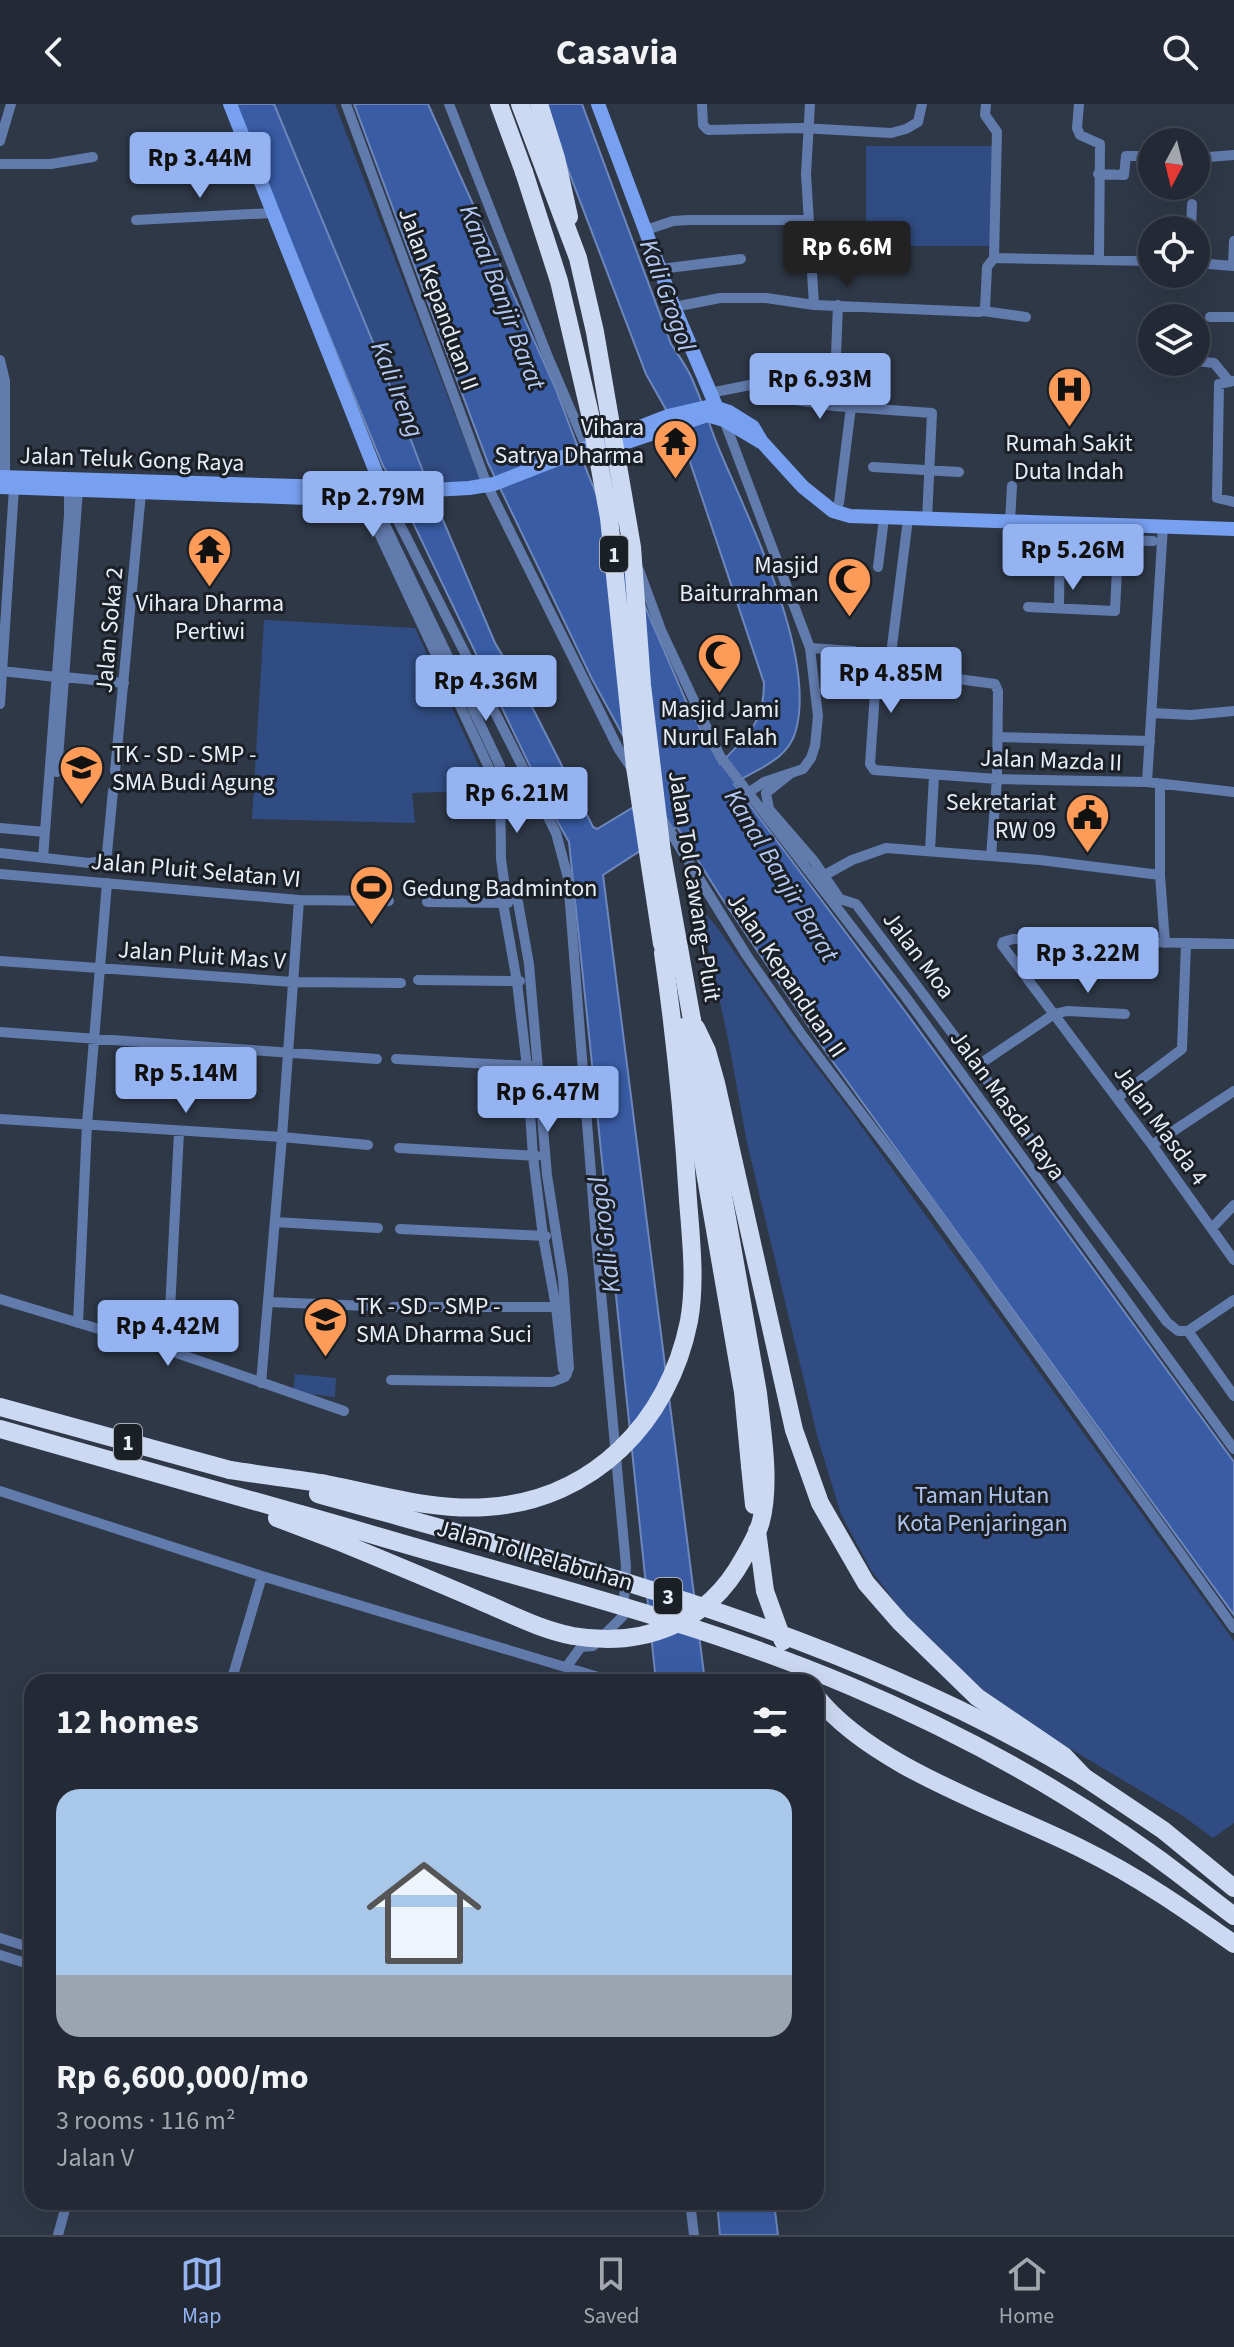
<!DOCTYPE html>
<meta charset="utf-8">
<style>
:root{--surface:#232a35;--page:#2b323d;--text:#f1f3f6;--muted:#a3a7ad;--line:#404650;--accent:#95b2f1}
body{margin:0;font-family:"Source Sans 3",sans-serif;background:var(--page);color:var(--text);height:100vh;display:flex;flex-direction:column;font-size:30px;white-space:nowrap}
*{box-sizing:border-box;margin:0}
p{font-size:26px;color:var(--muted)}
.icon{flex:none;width:44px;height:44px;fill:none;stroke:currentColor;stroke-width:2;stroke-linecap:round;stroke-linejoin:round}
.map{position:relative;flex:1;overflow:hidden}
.side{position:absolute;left:24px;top:1570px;width:800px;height:536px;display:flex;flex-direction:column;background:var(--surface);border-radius:24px;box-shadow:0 8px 32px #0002,0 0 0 2px var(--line)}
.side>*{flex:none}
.needle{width:52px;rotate:187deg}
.fabs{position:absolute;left:1138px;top:24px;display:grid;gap:16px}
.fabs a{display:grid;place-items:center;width:72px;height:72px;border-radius:50%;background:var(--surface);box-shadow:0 8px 32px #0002,0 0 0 2px var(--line);font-size:40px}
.price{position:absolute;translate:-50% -68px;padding:0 18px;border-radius:8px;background:var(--accent);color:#111;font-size:26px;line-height:52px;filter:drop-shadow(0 2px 4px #0008)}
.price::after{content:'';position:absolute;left:50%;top:48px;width:24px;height:18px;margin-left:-12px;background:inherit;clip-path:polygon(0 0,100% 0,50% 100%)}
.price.active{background:#222;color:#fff}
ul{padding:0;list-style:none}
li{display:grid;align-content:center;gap:16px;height:424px;padding:0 32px}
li+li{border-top:2px solid var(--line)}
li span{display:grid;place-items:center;height:248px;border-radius:24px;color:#555}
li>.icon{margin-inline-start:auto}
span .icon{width:144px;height:144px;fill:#fffc;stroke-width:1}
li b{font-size:34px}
h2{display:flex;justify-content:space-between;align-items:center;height:96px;padding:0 32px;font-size:34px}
header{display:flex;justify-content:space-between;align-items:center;height:104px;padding:0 32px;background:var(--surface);font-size:36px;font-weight:700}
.menu{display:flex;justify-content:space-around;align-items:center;height:112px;border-top:2px solid var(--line);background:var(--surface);font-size:22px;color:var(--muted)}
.menu a{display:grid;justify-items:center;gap:4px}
.menu .active{color:var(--accent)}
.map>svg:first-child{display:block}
.green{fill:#314c83}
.water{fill:#395ca5;stroke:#6d87bd;stroke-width:2}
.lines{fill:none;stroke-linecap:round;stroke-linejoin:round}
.street{stroke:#627bad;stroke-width:10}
.secondary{stroke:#78a0f0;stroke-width:14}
.highway{stroke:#ccd9f2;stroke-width:18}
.highway-bridge{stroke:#ccd9f2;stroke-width:18}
.labels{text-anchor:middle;stroke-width:6;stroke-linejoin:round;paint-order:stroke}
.shield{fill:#1b1f26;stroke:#aaaeb8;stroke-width:2}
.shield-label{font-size:22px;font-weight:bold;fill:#e7ecf6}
.street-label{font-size:24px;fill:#e7ecf6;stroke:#1b1f26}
.poi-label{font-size:24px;fill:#e7ecf6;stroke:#1b1f26;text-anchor:end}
.park-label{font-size:24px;fill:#afc4ed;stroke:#1b1f26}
.water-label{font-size:26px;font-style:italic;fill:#b3c8f1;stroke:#1b1f26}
</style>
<header><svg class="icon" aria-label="back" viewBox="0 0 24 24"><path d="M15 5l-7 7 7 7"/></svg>Casavia<svg class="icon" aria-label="search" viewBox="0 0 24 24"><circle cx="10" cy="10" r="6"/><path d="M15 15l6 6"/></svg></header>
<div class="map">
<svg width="1234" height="2131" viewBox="0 0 1234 2131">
<rect width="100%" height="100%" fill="#2f3847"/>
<!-- green -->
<path class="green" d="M274,0H335L480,376L429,383L375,243Z
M866,42H992V142H866Z
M264,516L415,524L490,686L412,689L415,719L252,715Z
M700,804L717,823L790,928L851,1008L1234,1537V1719L1213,1734L1183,1712L1039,1626L983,1586L935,1544L901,1506L871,1466L841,1410L818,1335L747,1039L729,940Z
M295,1270L336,1274L335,1293L293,1288Z"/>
<!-- water -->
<path class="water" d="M234,0H274L375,243L429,383L495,539L525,589L593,723L597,725L655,690L592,575L488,359L354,0H428L555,283L590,375L689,604L720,660C747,631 764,620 764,579L682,334L646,270L543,0H582L671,240C679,252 688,264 693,277C704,302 711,327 722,352C751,420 816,552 796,626C788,657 757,664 734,680L908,911L1234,1358V1511L828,951L719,790L677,723L603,771L705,1578H656L569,738L551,706L394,379L383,362Z
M717,2098H774L778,2131H720Z"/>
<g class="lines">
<!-- street -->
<path class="street" d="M346,0L487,381L618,644L632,665
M449,0L548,253L586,342
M702,0L703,21L708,26L802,24L891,29L906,25L918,18L922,0
M810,0L806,70L814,201
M986,0L985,11L997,28L994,154
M1079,0L1077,24L1080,31L1100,40L1099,155
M0,37L11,0
M1196,54L1234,51
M0,60H51L93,53
M1098,70L1124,71L1126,52H1152
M136,116L272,109
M646,126L673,117L689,116H809
M1191,126L1192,100
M994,154L1152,157
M1196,159L1234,162
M1233,162L1234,137
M660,165L741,155
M674,203L720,194H766L814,201L980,208L985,205L987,163L994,154
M983,207L1026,213
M1210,213H1234
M0,256L5,277V373
M1196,257L1214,259L1228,276
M1234,277L1219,280L1217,394L1234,398
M710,289L750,281L789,295L834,302L932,309L927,416
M834,302L838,201
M724,316L810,544L818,612L815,642L811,654L803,665L764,678L748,689
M873,363L959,368
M371,391L500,662L501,755L505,784L503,799L517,878L527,963L533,1053L543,1132L556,1203L563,1265L567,1270
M362,393L490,666L499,681
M387,395L556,729L568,774L596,1134L626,1462L623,1512L593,1542L581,1543L567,1562
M833,407L839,399L851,303
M1010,418L1012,382
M1037,434L1153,437
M878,463L884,414
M639,466L661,526L720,652L905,892L1234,1345
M1028,503L1115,507L1119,421
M1059,504L1060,430
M810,544L854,547L892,566L995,580L998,587L997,675L991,752
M877,560L870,660L874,666L997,675L1147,678L1234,688
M889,566L908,415
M2,567L56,573
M64,573L124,579
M0,600L14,384
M1152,609L1191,611L1234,607
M998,633L1150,637
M115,667L141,389
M57,668L78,386
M791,669L766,689L769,705L814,757L840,795L856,800L1167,1218L1178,1227H1188L1234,1292
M1147,678L1163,422
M1160,680V771L1165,839
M661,713L747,852L802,931L933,1104L1234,1524
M0,724L45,728
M930,746L934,672
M0,749L89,759L102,757L107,749L113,687
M43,754L69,411V386
M0,770L299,796L389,797
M823,772L852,756L886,744L1040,756L1160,771
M427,798L508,799
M1234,840L1013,835L1003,838L1002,841L1152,1041L1234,1156
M0,857L293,878L401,879
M1121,868V838
M418,876L520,877
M0,928L377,955
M396,955L531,962
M977,962L1054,910L1067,907L1125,910
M1117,994L1182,945L1186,840
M0,1015L282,1033L368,1041
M1152,1041L1234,987
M399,1044L537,1052
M275,1118L378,1124
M1212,1124L1234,1101
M400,1125L546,1132
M0,1195L168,1246L344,1307
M268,1198L369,1202
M393,1203H559
M78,1219L87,1020L107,779
M1188,1227L1234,1196
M168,1246L179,1028
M391,1276L553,1278L565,1273L569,1264L563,1174L547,1071L529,860L518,798L505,784
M261,1279L282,1033L299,796
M0,1387L262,1472L615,1578
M231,1578L262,1472
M0,1834L32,1844
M0,1851L32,1861
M690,2098L694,2131
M58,2131L67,2098"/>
<!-- secondary -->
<path class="secondary" d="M230,0L385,391
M598,0L674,203L719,309
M606,345L707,311L724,316L761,338
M0,373L432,386L469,384L494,380L668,312L711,302L729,308L753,323L762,338L803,383L833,407L850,412L1234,425
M0,383L363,396L410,393"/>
<!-- highway -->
<path class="highway" d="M499,0L524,68
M539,0L556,54L569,113
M662,749L692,916
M680,923L743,1288L750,1362
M696,924L707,947L716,979L794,1326L820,1399L866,1479L900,1518L977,1593L1064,1652L1084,1673L1163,1726L1234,1784
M0,1303L230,1366
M0,1325L300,1410
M277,1414L335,1436
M816,1592C873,1664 1001,1704 1084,1746C1137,1772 1186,1806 1234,1840
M1196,1783L1234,1812"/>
<!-- highway-bridge -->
<path class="highway-bridge" d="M520,0L578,154L595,228L632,443L642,581L662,749
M524,68L559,177L590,310L609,414L635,663L662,840
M750,1362L754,1401
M230,1366C262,1371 294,1375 326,1380C379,1390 433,1407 487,1403C593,1396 669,1318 689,1217C696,1178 691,1135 688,1096C683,1013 675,931 663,849
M318,1390C579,1463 850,1531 1084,1673
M300,1410C355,1425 409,1442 464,1457C595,1494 725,1529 850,1582C973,1634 1091,1701 1196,1783
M757,1427L765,1487L783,1537
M335,1436C386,1457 437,1478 487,1500C515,1512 542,1526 573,1532C644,1544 708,1519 743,1455C750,1443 758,1430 761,1417C771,1379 762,1327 758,1289L692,916"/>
</g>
<!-- icons -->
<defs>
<symbol id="hospital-pin" viewBox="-11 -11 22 30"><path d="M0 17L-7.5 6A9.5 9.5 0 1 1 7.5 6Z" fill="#fe9b58" stroke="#1b1f26"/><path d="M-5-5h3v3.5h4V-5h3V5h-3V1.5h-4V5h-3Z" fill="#111"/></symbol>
<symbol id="temple-pin" viewBox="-11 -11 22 30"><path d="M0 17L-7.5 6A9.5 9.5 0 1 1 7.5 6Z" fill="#fe9b58" stroke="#1b1f26"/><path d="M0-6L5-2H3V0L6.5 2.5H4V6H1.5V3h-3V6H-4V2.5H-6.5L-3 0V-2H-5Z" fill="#111"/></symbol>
<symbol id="mosque-pin" viewBox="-11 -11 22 30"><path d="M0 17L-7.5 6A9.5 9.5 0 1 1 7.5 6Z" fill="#fe9b58" stroke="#1b1f26"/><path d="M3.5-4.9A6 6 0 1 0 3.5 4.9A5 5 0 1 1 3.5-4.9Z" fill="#111"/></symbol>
<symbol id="school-pin" viewBox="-11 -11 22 30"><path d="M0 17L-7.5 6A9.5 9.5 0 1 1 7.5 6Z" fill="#fe9b58" stroke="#1b1f26"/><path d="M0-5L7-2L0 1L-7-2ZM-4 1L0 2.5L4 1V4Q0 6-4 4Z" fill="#111"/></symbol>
<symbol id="civic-pin" viewBox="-11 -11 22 30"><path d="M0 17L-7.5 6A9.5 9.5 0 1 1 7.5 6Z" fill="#fe9b58" stroke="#1b1f26"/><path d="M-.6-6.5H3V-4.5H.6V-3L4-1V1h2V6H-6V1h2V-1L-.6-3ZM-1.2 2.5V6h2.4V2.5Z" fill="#111"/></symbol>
<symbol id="stadium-pin" viewBox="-11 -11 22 30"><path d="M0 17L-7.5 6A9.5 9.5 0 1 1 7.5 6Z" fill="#fe9b58" stroke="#1b1f26"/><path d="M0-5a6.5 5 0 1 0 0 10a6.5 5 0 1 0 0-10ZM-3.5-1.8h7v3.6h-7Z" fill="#111"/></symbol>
</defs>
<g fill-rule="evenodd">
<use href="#hospital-pin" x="1044" y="260" width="51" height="69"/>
<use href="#temple-pin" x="650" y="312" width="51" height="69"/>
<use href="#temple-pin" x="184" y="420" width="51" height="69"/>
<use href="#mosque-pin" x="824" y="450" width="51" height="69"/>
<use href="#mosque-pin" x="694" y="526" width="51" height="69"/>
<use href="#school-pin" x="56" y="638" width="51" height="69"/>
<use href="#civic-pin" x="1062" y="686" width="51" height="69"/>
<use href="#stadium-pin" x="346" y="758" width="51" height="69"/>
<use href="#school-pin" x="300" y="1190" width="51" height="69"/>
</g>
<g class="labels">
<!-- shield labels -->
<g class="shield">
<rect x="600" y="432" width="28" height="36" rx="6"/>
<rect x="114" y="1320" width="28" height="36" rx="6"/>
<rect x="654" y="1474" width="28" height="36" rx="6"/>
</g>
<g class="shield-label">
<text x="614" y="458">1</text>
<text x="128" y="1346">1</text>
<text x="668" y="1500">3</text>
</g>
<!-- street labels -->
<g class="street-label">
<text transform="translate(439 195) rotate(70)" y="8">Jalan Kepanduan II</text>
<text transform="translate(132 355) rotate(2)" y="8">Jalan Teluk Gong Raya</text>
<text transform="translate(109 526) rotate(-85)" y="8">Jalan Soka 2</text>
<text transform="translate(1051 656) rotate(2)" y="8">Jalan Mazda II</text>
<text transform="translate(196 766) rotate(5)" y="8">Jalan Pluit Selatan VI</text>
<text transform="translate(695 782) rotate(81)" y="8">Jalan Tol Cawang–Pluit</text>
<text transform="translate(202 851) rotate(4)" y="8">Jalan Pluit Mas V</text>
<text transform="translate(919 851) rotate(53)" y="8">Jalan Moa</text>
<text transform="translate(787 871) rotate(56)" y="8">Jalan Kepanduan II</text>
<text transform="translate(1008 1001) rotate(54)" y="8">Jalan Masda Raya</text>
<text transform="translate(1161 1021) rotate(54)" y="8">Jalan Masda 4</text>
<text transform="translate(535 1451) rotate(16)" y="8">Jalan Tol Pelabuhan</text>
</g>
<!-- poi labels -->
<g class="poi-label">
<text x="644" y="331">Vihara<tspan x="644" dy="28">Satrya Dharma</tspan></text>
<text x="1069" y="347" text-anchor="middle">Rumah Sakit<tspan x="1069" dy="28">Duta Indah</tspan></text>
<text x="819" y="469">Masjid<tspan x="819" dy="28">Baiturrahman</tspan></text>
<text x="210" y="507" text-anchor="middle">Vihara Dharma<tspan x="210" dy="28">Pertiwi</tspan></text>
<text x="720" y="613" text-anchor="middle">Masjid Jami<tspan x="720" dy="28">Nurul Falah</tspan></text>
<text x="112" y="658" text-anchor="start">TK - SD - SMP -<tspan x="112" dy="28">SMA Budi Agung</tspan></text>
<text x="1056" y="706">Sekretariat<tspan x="1056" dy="28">RW 09</tspan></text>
<text x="402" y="792" text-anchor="start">Gedung Badminton</text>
<text x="356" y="1210" text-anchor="start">TK - SD - SMP -<tspan x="356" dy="28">SMA Dharma Suci</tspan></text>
</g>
<!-- park labels -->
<g class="park-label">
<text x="982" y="1399">Taman Hutan<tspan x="982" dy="28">Kota Penjaringan</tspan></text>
</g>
<!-- water labels -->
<g class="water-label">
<text transform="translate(668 191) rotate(70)" y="9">Kali Grogol</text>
<text transform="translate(503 193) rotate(69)" y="9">Kanal Banjir Barat</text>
<text transform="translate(398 285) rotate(68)" y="9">Kali Ireng</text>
<text transform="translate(782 771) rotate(59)" y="9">Kanal Banjir Barat</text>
<text transform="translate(604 1131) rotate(-97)" y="9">Kali Grogol</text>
</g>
</g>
</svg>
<div class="fabs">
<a><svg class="needle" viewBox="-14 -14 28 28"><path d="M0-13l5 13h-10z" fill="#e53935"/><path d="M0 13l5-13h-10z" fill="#a3a7ad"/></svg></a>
<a><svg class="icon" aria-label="locate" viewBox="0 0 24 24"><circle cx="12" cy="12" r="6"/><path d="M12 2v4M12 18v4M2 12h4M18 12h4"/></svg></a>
<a><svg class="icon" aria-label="layers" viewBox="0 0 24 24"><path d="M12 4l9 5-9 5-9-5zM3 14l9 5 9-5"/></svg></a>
</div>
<b class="price" style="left:200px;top:96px">Rp 3.44M</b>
<b class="price active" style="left:847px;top:185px">Rp 6.6M</b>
<b class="price" style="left:820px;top:317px">Rp 6.93M</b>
<b class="price" style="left:373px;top:435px">Rp 2.79M</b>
<b class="price" style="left:1073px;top:488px">Rp 5.26M</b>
<b class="price" style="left:891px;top:611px">Rp 4.85M</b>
<b class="price" style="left:486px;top:619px">Rp 4.36M</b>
<b class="price" style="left:517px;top:731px">Rp 6.21M</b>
<b class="price" style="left:1088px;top:891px">Rp 3.22M</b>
<b class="price" style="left:186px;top:1011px">Rp 5.14M</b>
<b class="price" style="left:548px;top:1030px">Rp 6.47M</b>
<b class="price" style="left:168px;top:1264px">Rp 4.42M</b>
<section class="side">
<h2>12 homes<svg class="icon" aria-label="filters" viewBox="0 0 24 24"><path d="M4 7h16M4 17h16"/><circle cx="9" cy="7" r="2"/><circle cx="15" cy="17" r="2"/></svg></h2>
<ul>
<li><span style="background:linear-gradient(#a9c7e8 75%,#9aa5b1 0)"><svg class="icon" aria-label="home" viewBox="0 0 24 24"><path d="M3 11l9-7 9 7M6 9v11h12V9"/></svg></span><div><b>Rp 6,600,000/mo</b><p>3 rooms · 116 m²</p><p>Jalan V</p></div></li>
</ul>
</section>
</div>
<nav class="menu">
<a class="active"><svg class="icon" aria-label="map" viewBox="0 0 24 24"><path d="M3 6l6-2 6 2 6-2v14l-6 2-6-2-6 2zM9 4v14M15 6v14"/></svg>Map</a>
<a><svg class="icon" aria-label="saved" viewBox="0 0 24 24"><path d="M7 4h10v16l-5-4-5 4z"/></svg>Saved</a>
<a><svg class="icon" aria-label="home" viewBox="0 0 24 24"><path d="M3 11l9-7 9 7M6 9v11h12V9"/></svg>Home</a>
</nav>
